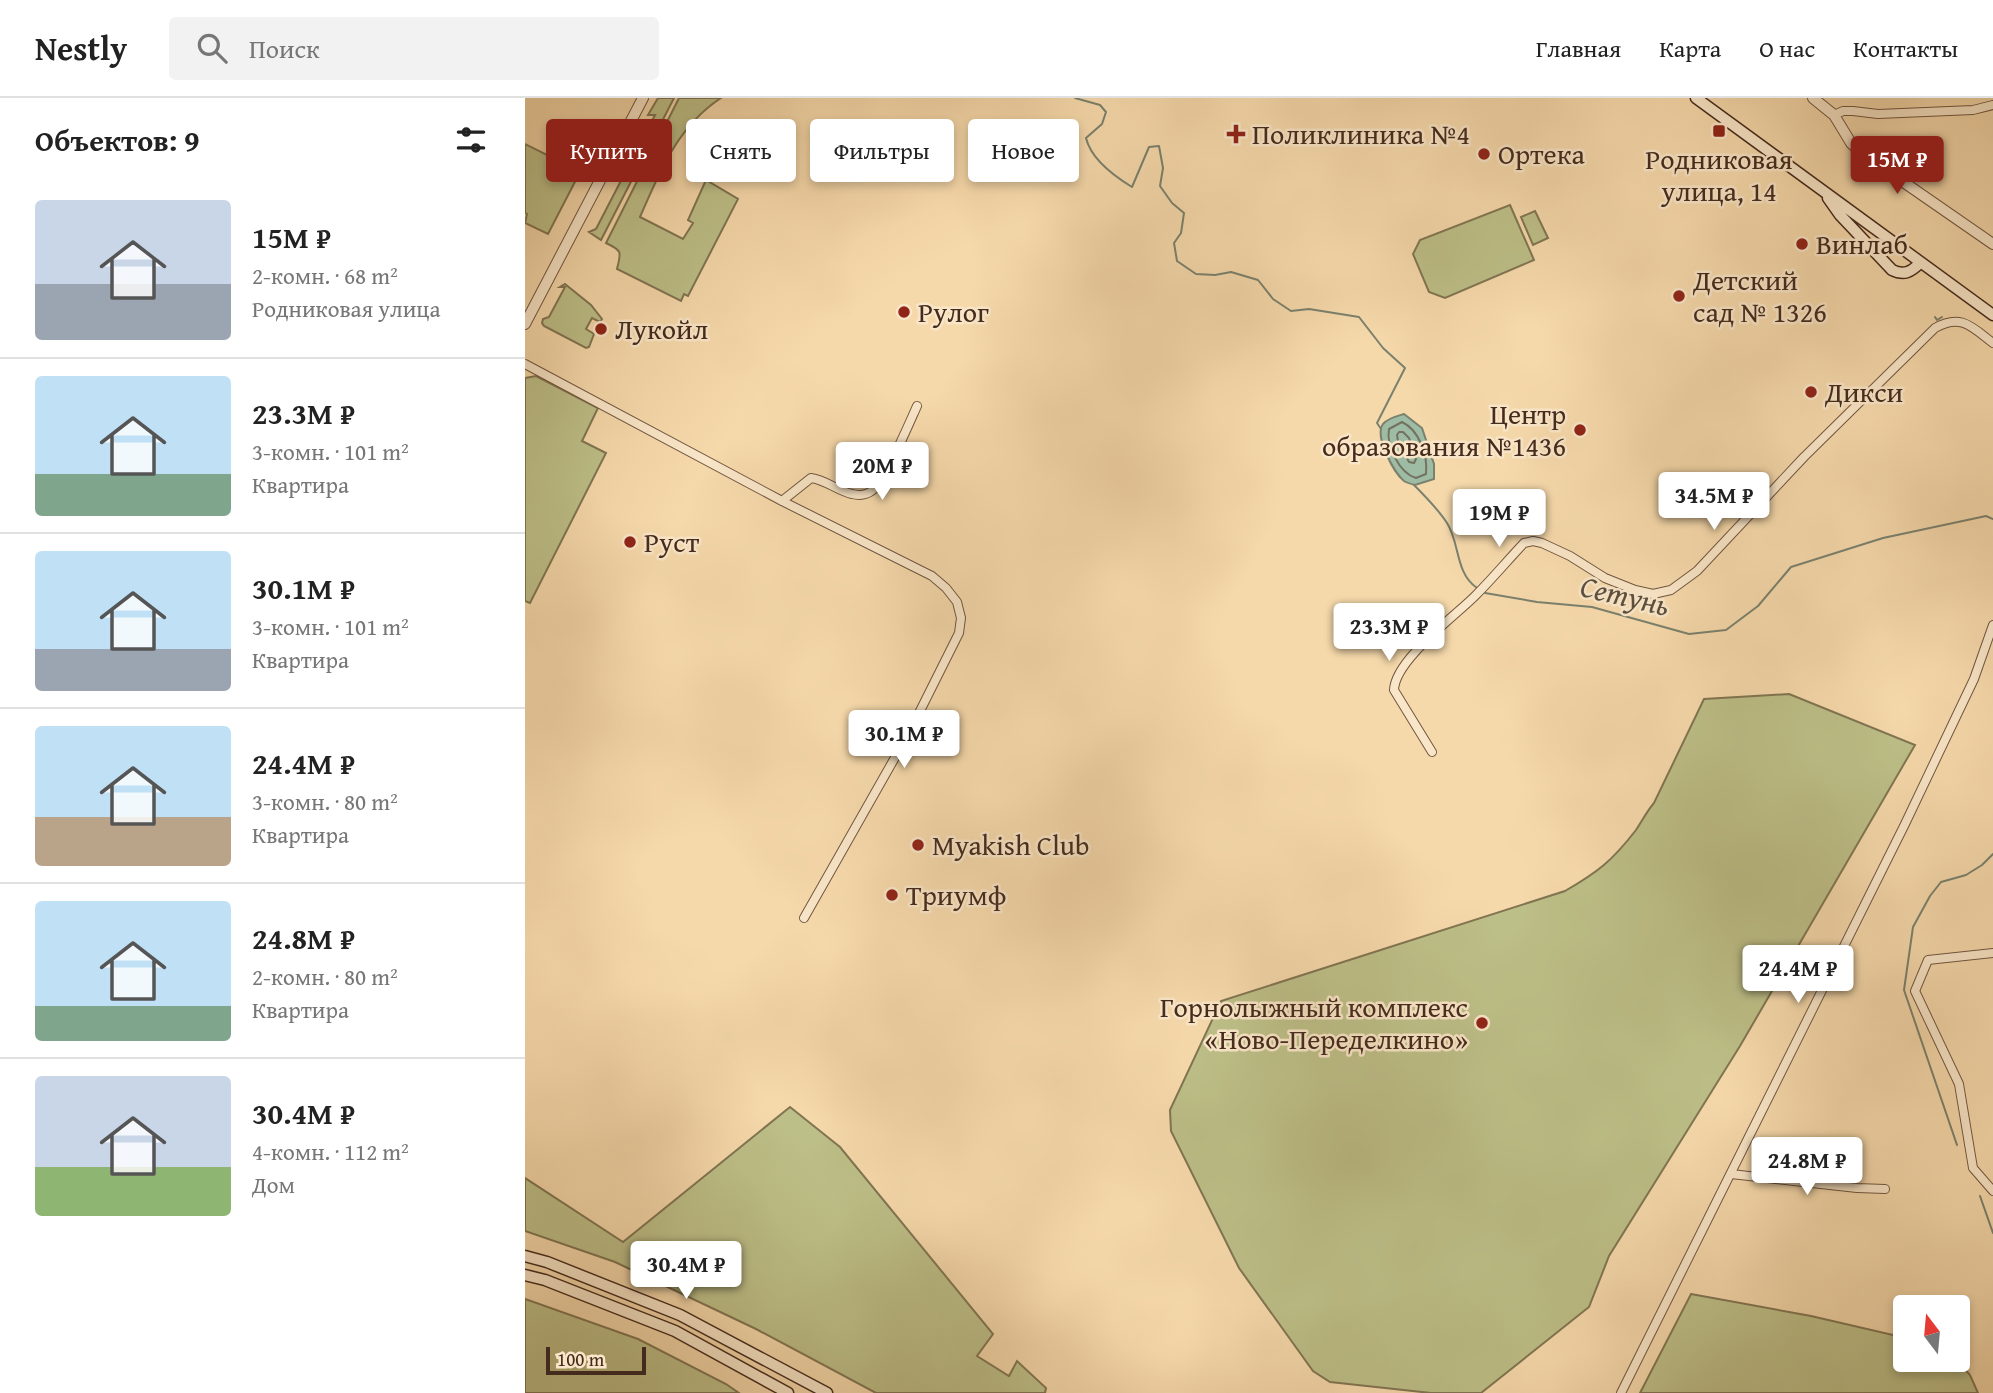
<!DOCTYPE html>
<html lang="ru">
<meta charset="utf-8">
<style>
:root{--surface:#fff;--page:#f2f2f2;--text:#222;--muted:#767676;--line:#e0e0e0;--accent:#8f2418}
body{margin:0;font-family:"Gentium Book Plus",serif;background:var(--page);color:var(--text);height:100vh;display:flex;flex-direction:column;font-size:26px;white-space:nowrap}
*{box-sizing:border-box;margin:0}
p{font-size:23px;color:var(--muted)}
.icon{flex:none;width:38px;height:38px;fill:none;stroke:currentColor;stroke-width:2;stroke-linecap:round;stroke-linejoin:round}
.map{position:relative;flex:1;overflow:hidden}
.panel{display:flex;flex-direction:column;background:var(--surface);width:525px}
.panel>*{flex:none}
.top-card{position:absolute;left:21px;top:21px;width:665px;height:63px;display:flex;gap:14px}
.needle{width:46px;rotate:344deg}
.fabs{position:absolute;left:1368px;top:1197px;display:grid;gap:14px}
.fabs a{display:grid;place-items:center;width:77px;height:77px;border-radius:7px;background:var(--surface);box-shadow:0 4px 10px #0003;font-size:35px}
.scale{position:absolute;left:21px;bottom:18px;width:100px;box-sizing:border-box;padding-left:7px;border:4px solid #452b1d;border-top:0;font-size:19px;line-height:24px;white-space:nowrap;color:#452b1d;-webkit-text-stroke:5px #f9e6c8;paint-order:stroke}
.price{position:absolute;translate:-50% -60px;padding:0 16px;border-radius:7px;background:#fff;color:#222;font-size:23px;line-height:46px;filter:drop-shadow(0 2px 4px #0008)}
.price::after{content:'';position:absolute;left:50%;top:42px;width:21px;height:16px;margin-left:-10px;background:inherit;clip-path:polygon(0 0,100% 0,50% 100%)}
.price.on{background:var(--accent);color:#fff}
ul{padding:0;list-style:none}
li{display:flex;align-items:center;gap:21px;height:175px;padding:0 35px}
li+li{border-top:2px solid var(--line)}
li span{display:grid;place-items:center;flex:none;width:196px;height:140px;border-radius:7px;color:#555}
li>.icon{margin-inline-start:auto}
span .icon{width:84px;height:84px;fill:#fffc;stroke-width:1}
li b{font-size:30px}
h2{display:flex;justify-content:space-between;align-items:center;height:84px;padding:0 35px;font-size:30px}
.pill{padding:0 24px;border-radius:7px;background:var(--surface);box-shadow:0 4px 10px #0003;font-size:24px;line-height:63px}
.pill.on{background:var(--accent);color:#fff}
header{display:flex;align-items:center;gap:42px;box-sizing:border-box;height:98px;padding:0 35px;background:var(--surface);border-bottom:2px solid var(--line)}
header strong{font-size:33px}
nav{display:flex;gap:38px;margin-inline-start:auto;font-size:24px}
.search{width:490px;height:63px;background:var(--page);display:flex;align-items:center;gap:18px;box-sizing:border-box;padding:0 24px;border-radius:7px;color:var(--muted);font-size:26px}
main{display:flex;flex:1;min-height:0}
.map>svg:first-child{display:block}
.green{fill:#bdbf88;stroke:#817552;stroke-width:2}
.water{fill:#9ebba4;stroke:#7a816e;stroke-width:2}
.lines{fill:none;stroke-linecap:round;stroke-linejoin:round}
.shore{stroke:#727360;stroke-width:2}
.stream{stroke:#7a816e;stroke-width:2}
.minor-casing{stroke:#715640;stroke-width:10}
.tertiary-casing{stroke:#715640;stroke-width:12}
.secondary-casing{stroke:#452b1d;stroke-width:13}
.minor{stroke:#f9e6c8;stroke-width:8}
.tertiary{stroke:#f9e6c8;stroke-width:10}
.secondary{stroke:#f9e6c8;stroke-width:10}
.poi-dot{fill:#8f2418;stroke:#f9e6c8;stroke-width:2.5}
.labels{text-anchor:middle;stroke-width:5;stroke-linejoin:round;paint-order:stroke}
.poi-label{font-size:28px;fill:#452b1d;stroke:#f9e6c8;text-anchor:start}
.water-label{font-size:30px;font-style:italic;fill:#5b4f3f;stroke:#f9e6c8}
</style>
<header>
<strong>Nestly</strong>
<div class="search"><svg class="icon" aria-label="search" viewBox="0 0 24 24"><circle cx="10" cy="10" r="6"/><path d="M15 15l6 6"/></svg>Поиск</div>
<nav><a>Главная</a><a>Карта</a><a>О нас</a><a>Контакты</a></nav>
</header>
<main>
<section class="panel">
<h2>Объектов: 9<svg class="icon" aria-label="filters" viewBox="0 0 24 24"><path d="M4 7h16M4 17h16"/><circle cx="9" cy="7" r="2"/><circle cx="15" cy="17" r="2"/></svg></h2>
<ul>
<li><span style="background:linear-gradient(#c9d6e8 60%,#9aa5b1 0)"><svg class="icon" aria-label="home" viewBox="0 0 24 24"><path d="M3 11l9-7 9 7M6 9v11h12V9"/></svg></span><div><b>15M ₽</b><p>2-комн. · 68 m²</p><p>Родниковая улица</p></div></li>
<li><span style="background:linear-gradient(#bfe0f5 70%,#7fa58c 0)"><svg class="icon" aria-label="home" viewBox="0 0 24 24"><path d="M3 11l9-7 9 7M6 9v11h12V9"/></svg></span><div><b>23.3M ₽</b><p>3-комн. · 101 m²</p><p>Квартира</p></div></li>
<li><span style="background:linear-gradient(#bfe0f5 70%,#9aa5b1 0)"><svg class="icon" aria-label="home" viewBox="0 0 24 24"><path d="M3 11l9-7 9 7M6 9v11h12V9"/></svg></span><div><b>30.1M ₽</b><p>3-комн. · 101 m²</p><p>Квартира</p></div></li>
<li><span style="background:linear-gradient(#bfe0f5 65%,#b9a48a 0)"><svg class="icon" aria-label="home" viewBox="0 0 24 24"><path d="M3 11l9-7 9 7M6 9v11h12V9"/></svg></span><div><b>24.4M ₽</b><p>3-комн. · 80 m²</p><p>Квартира</p></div></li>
<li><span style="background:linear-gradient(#bfe0f5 75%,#7fa58c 0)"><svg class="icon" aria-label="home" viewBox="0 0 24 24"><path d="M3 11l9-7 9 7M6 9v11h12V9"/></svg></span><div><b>24.8M ₽</b><p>2-комн. · 80 m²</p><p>Квартира</p></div></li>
<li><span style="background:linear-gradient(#c9d6e8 65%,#8fb573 0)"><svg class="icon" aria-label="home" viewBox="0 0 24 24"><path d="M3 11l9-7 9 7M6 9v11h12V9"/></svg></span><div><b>30.4M ₽</b><p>4-комн. · 112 m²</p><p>Дом</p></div></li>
</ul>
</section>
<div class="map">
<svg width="1468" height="1295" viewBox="0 0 1468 1295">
<rect width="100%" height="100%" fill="#f6d9ab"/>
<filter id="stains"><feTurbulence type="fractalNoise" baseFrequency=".00286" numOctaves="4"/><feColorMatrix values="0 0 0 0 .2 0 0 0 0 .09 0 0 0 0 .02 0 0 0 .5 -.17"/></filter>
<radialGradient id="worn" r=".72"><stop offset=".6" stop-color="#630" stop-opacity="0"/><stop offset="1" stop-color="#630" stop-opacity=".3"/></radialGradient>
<!-- green -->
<path class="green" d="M133,0H149L76,142L64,134L71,131L130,17H123Z
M154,0H196C153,28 135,73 115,119L158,141L168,125L163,122L181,82L213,101L163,198L159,196L156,203L92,171C96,154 98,153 81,145Z
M67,44L70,45L23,136L0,125L2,116L0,115V46L22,57Z
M985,107L1009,162L920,200L904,194L888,156L895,142Z
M1010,113L1023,140L1008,147L996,119Z
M40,186L66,207L77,221L75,224L67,220L61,231L69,236L64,249L61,250L19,228L17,225L18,221L24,219L40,189H35Z
M11,278L73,310L57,343L81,355L5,505L0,503V280Z
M1264,596L1390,647L1215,948L1084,1158L1064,1209L956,1295H906L805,1284L788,1273L714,1170L646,1033L645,1012L696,903L1040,793C1073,774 1087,763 1111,732C1117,723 1122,713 1129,705L1179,601Z
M265,1009L315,1049L468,1236L452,1258L484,1278L492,1263L521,1290L520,1295H351L231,1231L90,1164L0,1133V1080L98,1144Z
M1166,1196L1286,1218L1381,1240V1262H1432L1445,1277L1453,1295H1115Z
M0,1201L113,1241L201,1286L214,1295H0Z"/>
<!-- water -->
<path class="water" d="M879,316L897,330L909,366V381L890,387C886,386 882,385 879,383C869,375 849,338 858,326C863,320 872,318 879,316Z"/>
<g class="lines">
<!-- shore -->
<path class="shore" d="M877,324C894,332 903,357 901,376L891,380C874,375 861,347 864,331Z
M874,334H878L884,340L891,361L889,365L884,364L873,343L872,337Z"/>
<!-- stream -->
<path class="stream" d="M550,0L575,7L581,14L577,26L561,40C566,61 589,78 607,89L624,49L634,48L638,70L635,88L647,105L659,115L656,135L649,145L652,163L671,176L690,177L706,174L733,182L748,201L766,213L784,211L834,219L858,250L880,270L852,325L856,331
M1410,219L1412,222L1417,219
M889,387C901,399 913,411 922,425C935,445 930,475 952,490
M960,495L1012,504L1067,509L1164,536L1201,532L1233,508L1266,469L1358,440L1461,418L1468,421
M1432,1047L1379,892L1388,829L1405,798L1416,784L1441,777L1457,767L1468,756
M1455,1098L1468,1135"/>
<defs>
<path id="minor" d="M1309,17L1318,13H1328L1353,16L1448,12L1468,7
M0,266L257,403L407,478L421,490L432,504L436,520L434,535L385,633L279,820
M257,403L286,380C301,382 313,393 327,396C335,398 342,397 348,392C362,378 383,328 392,308
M907,654L869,592C870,562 929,519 950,498C967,481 982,463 999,445L1008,443L1017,445L1045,458L1080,480L1110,492L1128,496L1146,492L1172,473L1279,359L1410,230C1436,215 1447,229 1468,245
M1468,855L1403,862L1390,893L1434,986L1448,1070L1468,1093
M1206,1076L1332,1090L1360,1091
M1096,1295L1380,726L1449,581L1468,527"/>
<path id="tertiary" d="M1288,0L1309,17L1326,45L1338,56L1468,146
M0,226L118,0"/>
<path id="secondary" d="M1171,0L1468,217
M1303,100L1315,117L1367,172C1379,178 1386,174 1395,165
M0,1158L22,1164L155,1217L302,1295
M0,1177L20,1182L150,1233L263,1295"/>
</defs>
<!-- minor casing -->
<use href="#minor" class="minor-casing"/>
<!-- tertiary casing -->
<use href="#tertiary" class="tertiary-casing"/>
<!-- secondary casing -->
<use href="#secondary" class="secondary-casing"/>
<!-- minor -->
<use href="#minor" class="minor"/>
<!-- tertiary -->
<use href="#tertiary" class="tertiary"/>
<!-- secondary -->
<use href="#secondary" class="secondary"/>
</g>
<!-- markers -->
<g class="poi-dot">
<rect x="1187" y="26" width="14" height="14" rx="3.5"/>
<path d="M707.5 25.5h7v7h7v7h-7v7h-7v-7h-7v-7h7z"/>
<circle cx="959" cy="56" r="7"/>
<circle cx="1277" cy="146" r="7"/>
<circle cx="1154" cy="198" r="7"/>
<circle cx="379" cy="214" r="7"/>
<circle cx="76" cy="231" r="7"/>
<circle cx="1286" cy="294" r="7"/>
<circle cx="1055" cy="332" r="7"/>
<circle cx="105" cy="444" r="7"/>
<circle cx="393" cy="747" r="7"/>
<circle cx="367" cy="797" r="7"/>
<circle cx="957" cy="925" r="7"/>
</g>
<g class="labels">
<!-- poi labels -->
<g class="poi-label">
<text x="727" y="46">Поликлиника №4</text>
<text x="973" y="66">Ортека</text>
<text x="1194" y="71" text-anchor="middle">Родниковая<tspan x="1194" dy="32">улица, 14</tspan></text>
<text x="1291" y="156">Винлаб</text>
<text x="1168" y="192">Детский<tspan x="1168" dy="32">сад № 1326</tspan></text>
<text x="393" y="224">Рулог</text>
<text x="90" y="241">Лукойл</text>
<text x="1300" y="304">Дикси</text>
<text x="1041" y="326" text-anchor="end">Центр<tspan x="1041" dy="32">образования №1436</tspan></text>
<text x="119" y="454">Руст</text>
<text x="407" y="757">Myakish Club</text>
<text x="381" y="807">Триумф</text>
<text x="943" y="919" text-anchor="end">Горнолыжный комплекс<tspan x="943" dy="32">«Ново-Переделкино»</tspan></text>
</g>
<!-- water labels -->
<g class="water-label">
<text transform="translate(1100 498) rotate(13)" y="10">Сетунь</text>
</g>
</g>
<rect width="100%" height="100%" filter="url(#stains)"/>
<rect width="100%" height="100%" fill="url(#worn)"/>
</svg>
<div class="fabs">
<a><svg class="needle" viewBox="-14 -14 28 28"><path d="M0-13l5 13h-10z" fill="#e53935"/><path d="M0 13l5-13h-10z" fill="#767676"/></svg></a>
</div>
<div class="scale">100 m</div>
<b class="price on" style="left:1372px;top:98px">15M ₽</b>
<b class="price" style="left:357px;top:404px">20M ₽</b>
<b class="price" style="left:1189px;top:434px">34.5M ₽</b>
<b class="price" style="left:974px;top:451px">19M ₽</b>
<b class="price" style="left:864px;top:565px">23.3M ₽</b>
<b class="price" style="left:379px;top:672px">30.1M ₽</b>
<b class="price" style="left:1273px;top:907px">24.4M ₽</b>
<b class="price" style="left:1282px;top:1099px">24.8M ₽</b>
<b class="price" style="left:161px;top:1203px">30.4M ₽</b>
<div class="top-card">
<a class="pill on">Купить</a>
<a class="pill">Снять</a>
<a class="pill">Фильтры</a>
<a class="pill">Новое</a>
</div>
</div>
</main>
